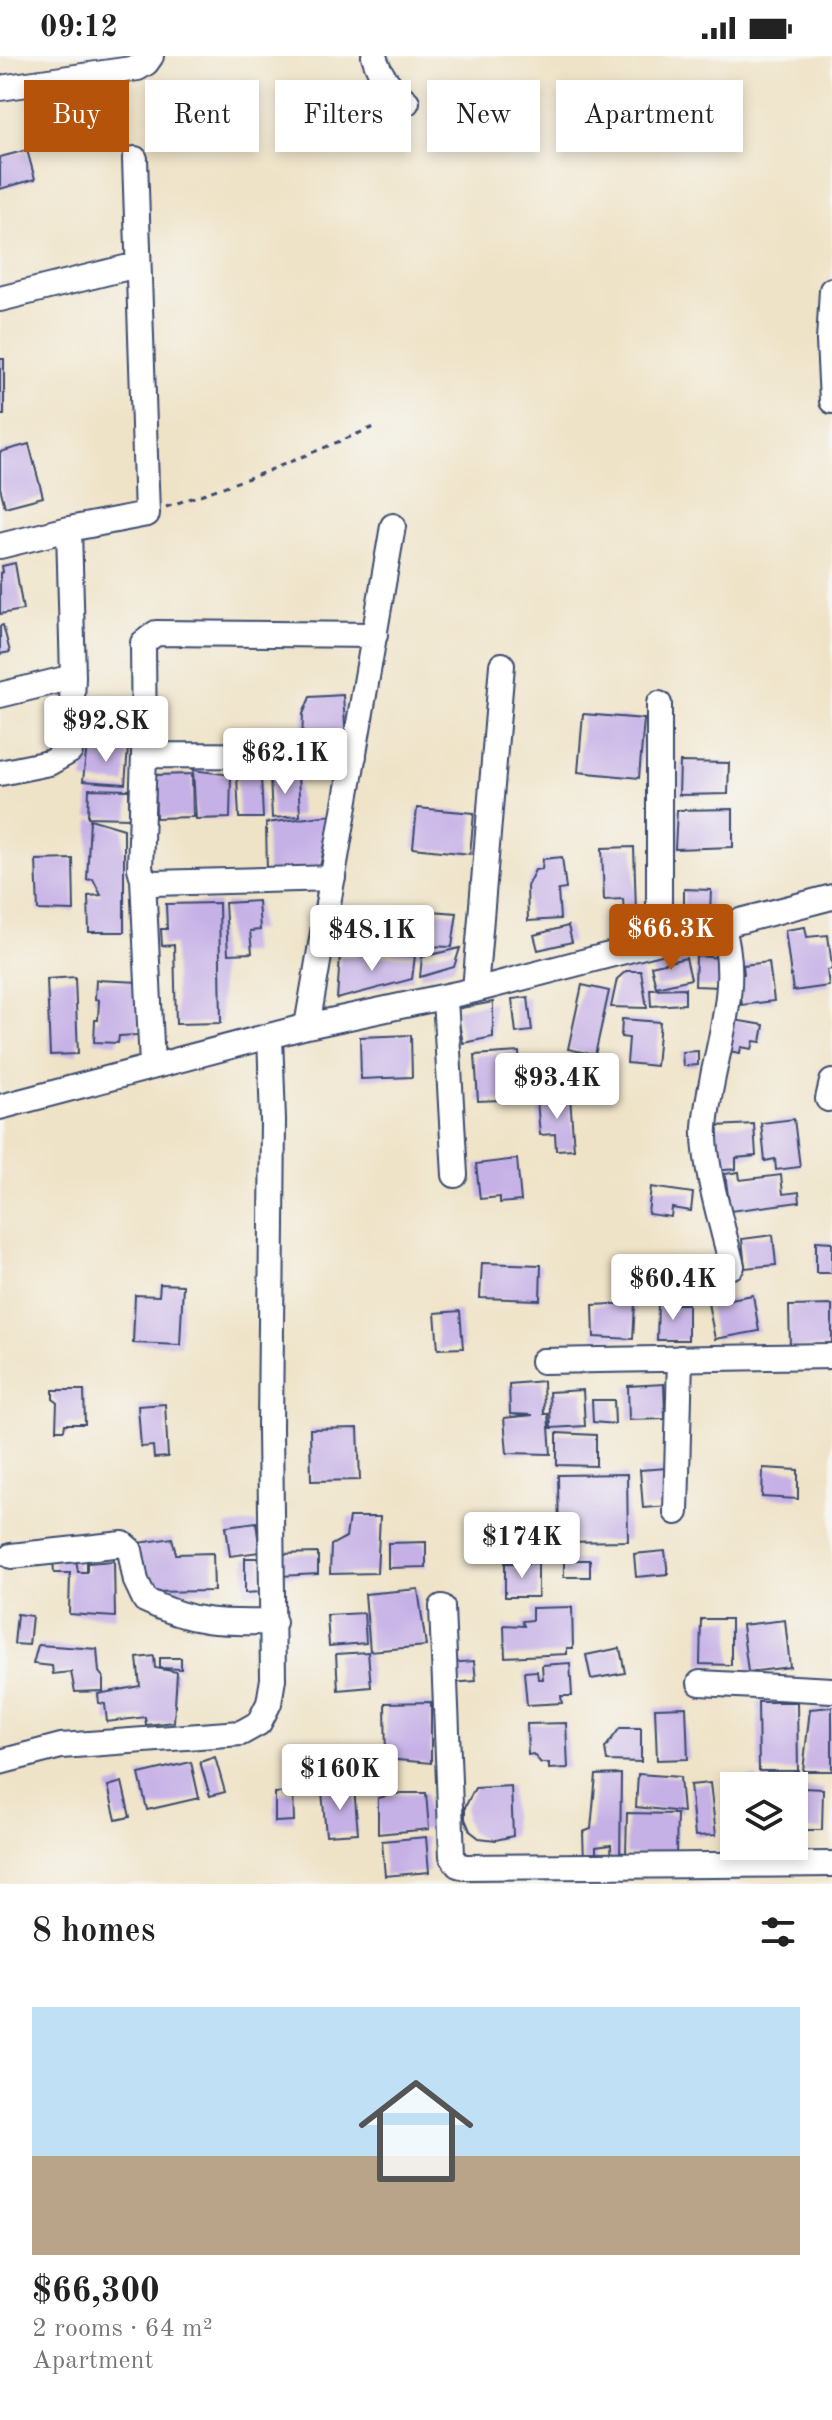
<!DOCTYPE html>
<meta charset="utf-8">
<style>
:root{--surface:#fff;--page:#f6f6f6;--text:#222;--muted:#767676;--line:#e0e0e0;--accent:#b45309}
body{margin:0;font-family:"Old Standard TT",serif;background:var(--page);color:var(--text);height:100vh;display:flex;flex-direction:column;font-size:30px;white-space:nowrap}
*{box-sizing:border-box;margin:0}
p{font-size:26px;color:var(--muted)}
.icon{flex:none;width:44px;height:44px;fill:none;stroke:currentColor;stroke-width:2;stroke-linecap:round;stroke-linejoin:round}
.map{position:relative;height:1828px;overflow:hidden}
.drawer{display:flex;flex-direction:column;background:var(--surface);flex:1}
.drawer>*{flex:none}
.hud{position:absolute;left:24px;top:24px;width:784px;height:72px;display:flex;gap:16px}
.controls{position:absolute;left:720px;top:1716px;display:grid;gap:16px}
.controls a{display:grid;place-items:center;width:88px;height:88px;border-radius:0px;background:var(--surface);box-shadow:0 4px 12px #0003;font-size:40px}
.price{position:absolute;translate:-50% -68px;padding:0 18px;border-radius:8px;background:#fff;color:#222;font-size:26px;line-height:52px;filter:drop-shadow(0 2px 4px #0008)}
.price::after{content:'';position:absolute;left:50%;top:48px;width:24px;height:18px;margin-left:-12px;background:inherit;clip-path:polygon(0 0,100% 0,50% 100%)}
.price.on{background:var(--accent);color:#fff}
ul{padding:0;list-style:none}
li{display:grid;align-content:center;gap:16px;height:424px;padding:0 32px}
li+li{border-top:2px solid var(--line)}
li span{display:grid;place-items:center;height:248px;border-radius:0px;color:#555}
li>.icon{margin-inline-start:auto}
span .icon{width:144px;height:144px;fill:#fffc;stroke-width:1}
li b{font-size:34px}
h2{display:flex;justify-content:space-between;align-items:center;height:96px;padding:0 32px;font-size:34px}
.pill{padding:0 28px;border-radius:0px;background:var(--surface);box-shadow:0 4px 12px #0003;font-size:28px;line-height:72px}
.pill.on{background:var(--accent);color:#fff}
.status{display:flex;justify-content:space-between;align-items:center;height:56px;padding:0 40px;background:var(--surface);direction:ltr}
.status svg{height:22px;fill:currentColor}
.map>svg:first-child{display:block}
.building{fill:#c6b1e6}
.lines{fill:none;stroke-linecap:round;stroke-linejoin:round}
.minor-casing{stroke:#3b4a6e;stroke-width:28}
.path{stroke:#3b4a6e;stroke-width:3;stroke-dasharray:6 6;stroke-linecap:butt}
.minor{stroke:#fff;stroke-width:24}
</style>
<div class="status"><b>09:12</b><svg viewBox="0 0 49 12"><path d="M0 12V9h3v3zM5 12V6h3v6zM10 12V3h3v9zM15 12V0h3v12zM26 1h20v11H26zM47 4h2v5h-2z"/></svg></div>
<div class="map">
<svg width="832" height="1828" viewBox="0 0 832 1828">
<rect width="100%" height="100%" fill="#f6f6f2"/>
<filter id="ink" filterUnits="userSpaceOnUse"><feTurbulence type="fractalNoise" baseFrequency=".0125" numOctaves="2"/><feDisplacementMap in="SourceGraphic" scale="16" xChannelSelector="R" yChannelSelector="G"/><feConvolveMatrix kernelMatrix="1 2 1 2 8 2 1 2 1" color-interpolation-filters="sRGB"/></filter>
<filter id="wash" filterUnits="userSpaceOnUse"><feTurbulence type="fractalNoise" baseFrequency=".006" numOctaves="4" result="noise"/><feDisplacementMap in="SourceGraphic" scale="32" xChannelSelector="R" yChannelSelector="G"/><feGaussianBlur stdDeviation="1.8" result="paint"/><feColorMatrix in="noise" values="0 0 0 0 0 0 0 0 0 0 0 0 0 0 0 0 0 1.4 0 .05"/><feComposite in="paint" operator="in"/></filter>
<g filter="url(#wash)">
<rect width="100%" height="100%" fill="#efe3c7"/>
<g id="blocks">
<!-- building -->
<path class="building" d="M27,94L35,123L0,133V101Z
M0,303H4V359H0Z
M29,388L43,441L5,451L0,431V396Z
M15,507L23,554L0,558V517L3,516L2,510Z
M3,569L10,596L0,598V570Z
M343,639L346,686L302,688L303,658L310,641Z
M90,644L122,646L120,682L88,681Z
M583,658L644,663L639,722L578,716Z
M87,688L128,692L125,728L83,725Z
M680,706L729,707L728,738L679,739Z
M193,714L231,719L230,762L196,763Z
M192,718L193,761L156,762L155,719Z
M298,718L300,760L272,762L270,720Z
M237,720H261L263,762H239Z
M89,733L129,734V762L88,761Z
M417,752L474,757L470,798L413,792Z
M733,753V791L675,793L677,754Z
M332,759L319,815L267,817L266,767Z
M90,763L124,773V876H89L88,840L101,839L93,823L87,824Z
M634,791L636,855L624,856L623,843L604,844L602,792Z
M562,801L566,833L558,834L560,863L528,865L527,830L535,814L542,813L543,803Z
M73,803L74,855L38,854L36,804Z
M684,833L711,834L710,857L684,856Z
M258,845L260,874L250,875L252,897L228,898L225,847Z
M219,847L221,967L176,968L174,889L162,890L161,873H167L166,848Z
M395,854L427,855L422,899L392,897Z
M431,855L457,857L452,891L426,890Z
M568,870L572,886L538,894L534,879Z
M805,871L807,881L828,879L832,910V913L827,914L829,930L793,935L785,874Z
M460,892L454,911L420,921L422,901Z
M340,900H415L412,923L337,943Z
M696,900L722,902L720,931L695,930Z
M686,902L691,923L656,931L651,910Z
M769,906L774,945L742,949L738,919L744,918L743,909Z
M626,915H641L647,952L611,951L617,923Z
M75,921L78,998L50,999L47,923Z
M96,924L140,926L138,979L119,980L118,987L94,986L95,964H98L99,944L95,943Z
M582,929L609,935L595,999L568,993Z
M685,932V948L651,950L650,933Z
M528,941L532,975L516,977L512,943Z
M493,946V981L463,987L456,953Z
M622,963L660,966L656,1010L627,1007L629,982L621,981Z
M734,964L764,969L761,986L754,985L752,993L741,991L740,997L729,995Z
M411,979L412,1021L361,1023L360,981Z
M698,995V1009L683,1010L682,996Z
M519,996L522,1043L478,1045L475,999Z
M570,1041L574,1093L556,1094L555,1078L540,1079L537,1044Z
M794,1063L800,1111L776,1114L775,1103L765,1105L761,1067Z
M754,1068L756,1100L736,1102V1113L713,1115L715,1070Z
M517,1103L521,1145L500,1147V1141L480,1143L476,1108Z
M739,1116L740,1124L781,1119L783,1138L799,1136L800,1146L730,1155L725,1118Z
M651,1131L693,1137L691,1155L672,1152L671,1161L648,1158Z
M773,1179L776,1209L745,1212L742,1183Z
M816,1185L832,1186V1217H816Z
M656,1205H676V1215H690V1231L657,1232Z
M482,1207L541,1209L540,1244L480,1242Z
M160,1228L183,1229L180,1289L133,1287L135,1239L159,1240Z
M753,1239L759,1275L715,1283L708,1247Z
M635,1247L633,1283L594,1281L593,1249Z
M658,1248H688V1284H657Z
M832,1249V1291L790,1292L789,1250Z
M460,1255L463,1292L438,1293L435,1257Z
M543,1325L544,1358H548L551,1398L507,1397L504,1362L533,1359L510,1358L509,1328Z
M664,1328L665,1363L629,1364L628,1330Z
M53,1334H84L85,1368H65L64,1374H56L57,1346L53,1343Z
M583,1334L585,1370L551,1372L549,1336Z
M592,1344H614L615,1368L593,1366Z
M165,1348L168,1401L154,1402L153,1390L141,1391L138,1350Z
M358,1372L360,1424L311,1425L310,1373Z
M557,1377L596,1379V1410L557,1409Z
M667,1412L670,1450L643,1452L640,1414Z
M763,1412L798,1414V1443L762,1441Z
M627,1418L628,1485L559,1486L558,1419Z
M349,1461H380L377,1517L330,1518L331,1489L346,1481Z
M256,1466L260,1496L230,1500L226,1470Z
M172,1482L176,1498L213,1497L214,1535L147,1536L138,1509L139,1487Z
M426,1486V1511L388,1512V1487Z
M665,1495L668,1518L636,1521L634,1498Z
M318,1497V1518L280,1520L279,1498Z
M245,1502H261V1536L245,1537Z
M53,1503H76L78,1516H87V1507L114,1505L115,1561L69,1558L70,1517H54Z
M564,1504H590V1521H564Z
M505,1507H538V1541H505Z
M418,1533L426,1590L370,1595L365,1538Z
M572,1551L573,1592H567V1598L505,1601L504,1569L524,1570L522,1565L532,1564V1552Z
M364,1557L366,1587L329,1590L327,1559Z
M17,1558L32,1560L29,1589L14,1588Z
M701,1563H731V1609L700,1608Z
M785,1564L790,1611L748,1616L742,1569Z
M38,1589L97,1593L99,1616L103,1621V1635L75,1636L71,1616L53,1618L52,1610L33,1608Z
M620,1592L625,1617L591,1623L586,1599Z
M368,1596L371,1631L338,1634L336,1598Z
M154,1600L155,1612L177,1616L174,1666L146,1669L145,1661L107,1666L105,1648L99,1647L98,1638L140,1630L137,1602Z
M160,1602H181V1613L160,1612Z
M474,1605L476,1625L451,1627L449,1607Z
M570,1607L572,1640H561L562,1647L527,1649L524,1616L537,1615L538,1623H543L542,1609Z
M431,1646V1707L386,1703L385,1647Z
M758,1646H797L798,1715H759Z
M686,1651L688,1703L657,1704L655,1652Z
M832,1651V1715H803L810,1653Z
M566,1667L568,1712L549,1713V1707H541L533,1698L528,1699L527,1668Z
M620,1672H641V1706L607,1705L605,1692Z
M215,1701L225,1736L210,1740L200,1706Z
M191,1706L199,1742L147,1754L139,1718Z
M621,1718L620,1806H612L611,1789L596,1791V1806L584,1805L583,1776L591,1773L596,1719Z
M638,1718L680,1721L683,1756L636,1751Z
M728,1721H757V1730H734V1781L728,1780Z
M763,1722H792V1730H763Z
M122,1726L130,1761L116,1764L108,1730Z
M710,1727L716,1779L695,1780L690,1729Z
M511,1730L513,1780L496,1784L479,1782L470,1775L465,1763V1751L475,1732Z
M354,1732L358,1777L326,1779L322,1735Z
M803,1732L823,1733L822,1774H802Z
M293,1736L294,1765L275,1766V1737Z
M401,1737H426L429,1773L378,1778V1742Z
M627,1757L677,1758L676,1799L626,1798Z
M426,1781L429,1816L385,1820L382,1785Z"/>
</g>
</g>
<g filter="url(#ink)">
<use href="#blocks" fill-opacity="0" stroke="#3b4a6e" stroke-width="2"/>
<g class="lines">
<defs>
<path id="minor" d="M374,0C380,21 391,32 407,46
M0,32L138,12L146,7L151,0
M832,234L829,285L832,345
M0,243L137,209
M0,490L69,473L147,458L135,103
M0,639L73,621
M144,699L354,700
M0,717L49,707L70,695L73,621L69,473
M333,822L153,827L143,823L140,812L144,699L143,587L156,577L375,579
M143,823L152,1009
M722,870C744,934 710,1005 705,1071C703,1108 723,1172 732,1210
M659,886V648
M475,934L502,609
M445,942L455,1119
M307,970L393,470
M828,1043L832,1026
M0,1051L307,970L475,934L832,841
M543,1305L832,1300
M676,1456L680,1302
M11,1500L123,1488L130,1494L136,1525L145,1544C194,1568 221,1567 274,1566
M442,1551L452,1800L458,1809L465,1811L832,1808
M700,1627L832,1634
M0,1706L61,1690L241,1677L259,1667L269,1647L273,1623L270,1373L273,1064L270,980"/>
</defs>
<!-- minor casing -->
<use href="#minor" class="minor-casing"/>
<!-- path -->
<path class="path" d="M166,451L263,417L374,371"/>
<!-- minor -->
<use href="#minor" class="minor"/>
</g>
</g>
</svg>
<div class="controls">
<a><svg class="icon" aria-label="layers" viewBox="0 0 24 24"><path d="M12 4l9 5-9 5-9-5zM3 14l9 5 9-5"/></svg></a>
</div>
<b class="price" style="left:106px;top:708px">$92.8K</b>
<b class="price" style="left:285px;top:740px">$62.1K</b>
<b class="price on" style="left:671px;top:916px">$66.3K</b>
<b class="price" style="left:372px;top:917px">$48.1K</b>
<b class="price" style="left:557px;top:1065px">$93.4K</b>
<b class="price" style="left:673px;top:1266px">$60.4K</b>
<b class="price" style="left:522px;top:1524px">$174K</b>
<b class="price" style="left:340px;top:1756px">$160K</b>
<div class="hud">
<a class="pill on">Buy</a>
<a class="pill">Rent</a>
<a class="pill">Filters</a>
<a class="pill">New</a>
<a class="pill">Apartment</a>
</div>
</div>
<section class="drawer">
<h2>8 homes<svg class="icon" aria-label="filters" viewBox="0 0 24 24"><path d="M4 7h16M4 17h16"/><circle cx="9" cy="7" r="2"/><circle cx="15" cy="17" r="2"/></svg></h2>
<ul>
<li><span style="background:linear-gradient(#bfe0f5 60%,#b9a48a 0)"><svg class="icon" aria-label="home" viewBox="0 0 24 24"><path d="M3 11l9-7 9 7M6 9v11h12V9"/></svg></span><div><b>$66,300</b><p>2 rooms · 64 m²</p><p>Apartment</p></div></li>
</ul>
</section>
